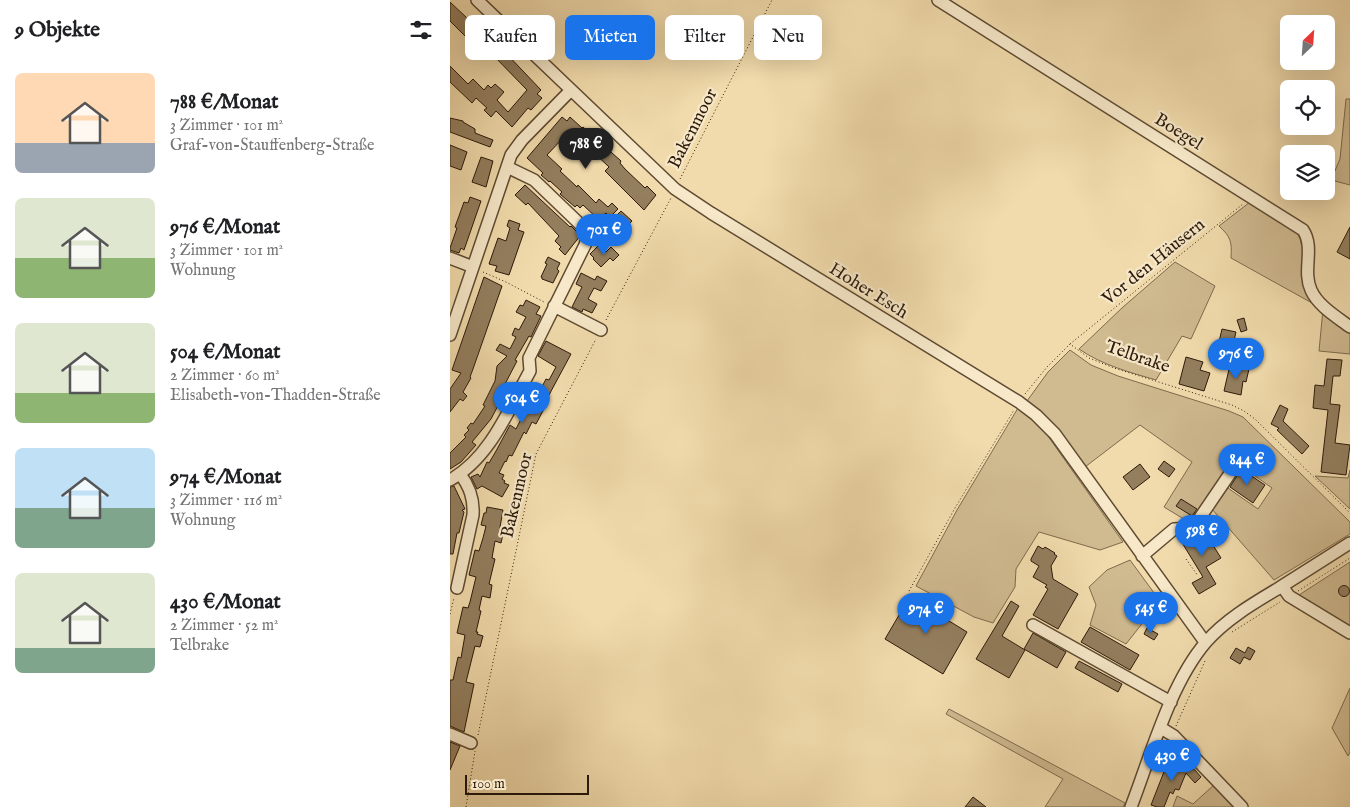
<!DOCTYPE html>
<html lang="de">
<meta charset="utf-8">
<style>
:root{--surface:#fff;--page:#f6f6f6;--text:#202124;--muted:#757577;--accent:#1a73e8}
body{margin:0;font-family:"IM FELL English",serif;background:var(--page);color:var(--text);height:100vh;display:flex;flex-direction:column;font-size:19px;white-space:nowrap}
*{box-sizing:border-box;margin:0}
p{font-size:16px;color:var(--muted)}
.icon{flex:none;width:28px;height:28px;fill:none;stroke:currentColor;stroke-width:2;stroke-linecap:round;stroke-linejoin:round}
.map{position:relative;flex:1;overflow:hidden}
.details{display:flex;flex-direction:column;background:var(--surface);width:450px}
.details>*{flex:none}
.guide{position:absolute;left:15px;top:15px;width:475px;height:45px;display:flex;gap:10px}
.needle{width:32px;rotate:25deg}
.fabs{position:absolute;left:830px;top:15px;display:grid;gap:10px}
.fabs a{display:grid;place-items:center;width:55px;height:55px;border-radius:8px;background:var(--surface);box-shadow:0 5px 20px #0002;font-size:25px}
.scale{position:absolute;left:15px;bottom:12px;width:124px;box-sizing:border-box;padding-left:5px;border:2px solid #2d1a0a;border-top:0;font-size:14px;line-height:18px;white-space:nowrap;color:#2d1a0a;-webkit-text-stroke:4px #f6e8c9;paint-order:stroke}
.price{position:absolute;translate:-50% -42px;padding:0 11px;border-radius:18px;background:var(--accent);color:#fff;font-size:16px;line-height:32px;filter:drop-shadow(0 1px 2px #0008)}
.price::after{content:'';position:absolute;left:50%;top:30px;width:15px;height:11px;margin-left:-8px;background:inherit;clip-path:polygon(0 0,100% 0,50% 100%)}
.price.selected{background:#222;color:#fff}
ul{padding:0;list-style:none}
li{display:flex;align-items:center;gap:15px;height:125px;padding:0 15px}
li span{display:grid;place-items:center;flex:none;width:140px;height:100px;border-radius:8px;color:#555}
li>.icon{margin-inline-start:auto}
span .icon{width:60px;height:60px;fill:#fffc;stroke-width:1}
li b{font-size:21px}
h2{display:flex;justify-content:space-between;align-items:center;height:60px;padding:0 15px;font-size:21px}
.tag{padding:0 18px;border-radius:8px;background:var(--surface);box-shadow:0 5px 20px #0002;font-size:18px;line-height:45px}
.tag.selected{background:var(--accent);color:#fff}
main{display:flex;flex:1;min-height:0}
.map>svg:first-child{display:block}
.green{fill:#d0ba90;stroke:#7e6a4d}
.building{fill:#937e5e;stroke:#2d1a0a}
.lines{fill:none;stroke-linecap:round;stroke-linejoin:round}
.minor-casing{stroke:#5e4a32;stroke-width:14}
.path{stroke:#2d1a0a;stroke-width:1;stroke-dasharray:1 2.5;stroke-linecap:butt}
.minor{stroke:#f6e8c9;stroke-width:11}
.labels{text-anchor:middle;stroke-width:4.5;stroke-linejoin:round;paint-order:stroke}
.street-label{font-size:18px;fill:#2d1a0a;stroke:#f6e8c9}
</style>
<main>
<section class="details">
<h2>9 Objekte<svg class="icon" aria-label="filters" viewBox="0 0 24 24"><path d="M4 7h16M4 17h16"/><circle cx="9" cy="7" r="2"/><circle cx="15" cy="17" r="2"/></svg></h2>
<ul>
<li><span style="background:linear-gradient(#ffd9b3 70%,#9aa5b1 0)"><svg class="icon" aria-label="home" viewBox="0 0 24 24"><path d="M3 11l9-7 9 7M6 9v11h12V9"/></svg></span><div><b>788 €/Monat</b><p>3 Zimmer · 101 m²</p><p>Graf-von-Stauffenberg-Straße</p></div></li>
<li><span style="background:linear-gradient(#dfe7d0 60%,#8fb573 0)"><svg class="icon" aria-label="home" viewBox="0 0 24 24"><path d="M3 11l9-7 9 7M6 9v11h12V9"/></svg></span><div><b>976 €/Monat</b><p>3 Zimmer · 101 m²</p><p>Wohnung</p></div></li>
<li><span style="background:linear-gradient(#dfe7d0 70%,#8fb573 0)"><svg class="icon" aria-label="home" viewBox="0 0 24 24"><path d="M3 11l9-7 9 7M6 9v11h12V9"/></svg></span><div><b>504 €/Monat</b><p>2 Zimmer · 60 m²</p><p>Elisabeth-von-Thadden-Straße</p></div></li>
<li><span style="background:linear-gradient(#bfe0f5 60%,#7fa58c 0)"><svg class="icon" aria-label="home" viewBox="0 0 24 24"><path d="M3 11l9-7 9 7M6 9v11h12V9"/></svg></span><div><b>974 €/Monat</b><p>3 Zimmer · 116 m²</p><p>Wohnung</p></div></li>
<li><span style="background:linear-gradient(#dfe7d0 75%,#7fa58c 0)"><svg class="icon" aria-label="home" viewBox="0 0 24 24"><path d="M3 11l9-7 9 7M6 9v11h12V9"/></svg></span><div><b>430 €/Monat</b><p>2 Zimmer · 52 m²</p><p>Telbrake</p></div></li>
</ul>
</section>
<div class="map">
<svg width="900" height="807" viewBox="0 0 900 807">
<rect width="100%" height="100%" fill="#f1dbac"/>
<filter id="stains"><feTurbulence type="fractalNoise" baseFrequency=".004" numOctaves="4"/><feColorMatrix values="0 0 0 0 .2 0 0 0 0 .09 0 0 0 0 .02 0 0 0 .5 -.17"/></filter>
<radialGradient id="worn" r=".72"><stop offset=".6" stop-color="#630" stop-opacity="0"/><stop offset="1" stop-color="#630" stop-opacity=".3"/></radialGradient>
<!-- green -->
<path class="green" d="M896,99H900V185L881,180L890,159Z
M800,202L850,232L862,303L781,258C782,242 781,237 769,226Z
M725,262L765,286L741,339L732,336L706,380C679,372 652,365 629,349L673,307Z
M873,309L900,331V354L869,351Z
M620,350L641,365L668,376L779,411L793,417L900,522V534L824,580L761,508L775,486L808,509L822,488L780,458L772,469L776,472L744,523L737,521L714,507L742,462L690,425L635,467C618,442 602,418 577,401L598,372Z
M568,408L577,413L595,432L673,542L650,550L589,532L566,569L565,587L543,623L524,617L466,586L507,510Z
M900,470V509L865,476L898,478Z
M680,560L710,601L676,644L640,625L646,605L639,587L657,570Z
M900,562V626L849,595Z
M900,688V752L898,756L882,728Z
M499,709L675,803L673,807H595L613,779L496,714Z
M765,784L786,807H723L727,796L743,804Z"/>
<!-- building -->
<path class="building" d="M0,2L51,50L52,49L91,90L87,94L92,98L81,110L78,108L62,127L46,111L41,117L34,110L37,108L26,98L22,103L0,82V66L18,84L23,79L34,90L38,85L41,88L45,84L54,92L47,100L58,112L77,90L41,53L37,58L0,21Z
M112,117L117,121L120,117L132,128L133,127L171,161L170,163L175,169L195,188L197,186L206,195L194,210L155,171L159,167L141,150L139,152L121,134L114,141L112,139L97,155L112,169L110,171L127,187L128,185L146,203L149,199L158,207L162,203L168,209L160,217L156,213L148,219L133,205L130,208L127,205L125,207L110,194L112,192L100,181L99,182L91,175L93,173L77,158Z
M0,118L13,121V122L25,129V133L43,140L40,147L0,132Z
M0,145L17,152L11,170L0,166Z
M31,157L43,161L36,187L22,182Z
M75,185L120,227L121,226L128,233L130,236L115,255L109,249L111,247L105,241L109,236L78,203L76,205L65,195Z
M20,197L31,201L14,250L11,248L9,253L0,250V248L7,228L5,227L14,202L18,203Z
M171,211L182,221L177,226L167,215Z
M59,220L70,224L68,230L74,232L59,275L45,271L47,266L39,264L48,238L56,241L60,228L57,226Z
M172,224L181,233L170,245L161,235Z
M900,227V259L887,252Z
M148,246L156,252L161,247L169,255L163,261L160,258L151,267L143,259L144,258L140,254Z
M98,257L110,263L107,269L109,271L103,283L92,279V277H91L97,264L95,263Z
M131,273L145,280L147,276L157,281L151,291L144,288L138,299L147,304L142,313L133,309L132,312L122,307L132,287L126,284Z
M34,277L52,286L23,369L20,377L21,378L13,392L17,396L13,401L10,399L0,412V389L11,373L2,370Z
M76,300L90,307L86,314L91,316L81,337L79,336L65,360L67,361L54,386L50,395L53,396L41,419L22,442L26,445L11,462L0,469V453L16,437L14,435L19,430L17,428L21,423L23,424L35,406L33,405L45,381L47,366L57,356L46,350L50,344L60,349L66,337L62,335L65,328L69,330L76,317L66,312L70,305L73,306Z
M794,318L797,330L791,332L787,320Z
M772,329L786,332L782,349L789,351L787,363L772,360L775,347L768,346Z
M96,341L121,354L92,408L94,409L86,424L82,422L76,434L74,432L62,456L59,455L56,462L55,461L49,473L54,475L52,479L55,481L54,483L59,485L52,497L32,486L27,489L21,477L28,474L30,477L37,462L39,463L46,451L60,425L66,429L72,417L67,414L72,404L81,408L96,379L99,380L106,367L88,356Z
M736,357L753,362L750,370L760,373L754,391L729,384Z
M877,359L892,360L890,376H883L880,404L890,405L885,443L900,445L896,475L871,472L878,410L863,408L865,385L874,386Z
M780,365L799,369L796,382L793,381L791,395L774,391Z
M830,405L838,409L833,421L859,446L852,454L827,430L829,428L821,424Z
M714,461L725,469L719,477L708,469Z
M690,464L700,477L683,490L673,477Z
M788,467L815,485L803,503L780,487L787,476Z
M4,486L15,509L12,510L14,512L9,533H7L3,554H0V487Z
M731,499L747,509L742,516L726,506Z
M37,507L53,510L49,533L53,534L51,543L45,541L42,558L45,559L39,584L42,585L40,598L32,596L29,610L31,611L26,632H28L27,634L33,636L30,647L25,646L16,682L24,684L14,732L0,726V680H3L8,657L11,658L15,635L7,633L13,607L18,608L20,602L26,577L19,575L25,550L29,551L33,538L36,526L31,525L34,513H36Z
M758,525L762,531L756,534L771,558L756,567L766,584L749,594L742,583L753,577L731,541L740,536L747,534L752,529Z
M588,546L593,549L595,547L605,553L604,554L607,556L601,566L603,579L628,594L608,629L583,615L598,589L595,587L597,585L583,577L589,566L581,561V559Z
M888.5 591a5.5 5.5 0 1 1 11 0a5.5 5.5 0 1 1-11 0Z
M459,598L475,608L478,602L494,611L491,616L517,632L493,674L435,639Z
M561,601L569,606L552,636L575,650L559,678L526,659Z
M640,627L689,655L680,670L631,642Z
M697,628L708,634L704,640L694,634Z
M583,633L616,652L607,668L574,649Z
M798,647L805,651L800,660L794,657L790,664L780,658L786,648L795,653Z
M629,661L672,684L668,692L625,668Z
M0,742L10,746L0,770Z
M719,759L745,770L751,777L745,783L736,773L729,790L725,789L723,794L720,792L714,807H707L701,805Z
M523,797L536,807H515Z"/>
<g class="lines">
<defs>
<path id="minor" d="M27,0L225,189L261,213L569,402L586,415L605,434L755,642
M488,0L853,230C865,248 852,270 861,290C868,306 887,317 900,327
M0,258L23,267
M104,306L151,330
M0,335L61,155L72,140L121,90
M0,480C40,458 59,409 80,371L79,358L135,245L138,236L134,228L84,180L57,167
M692,556L724,529L743,528L781,472
M832,586L839,596L900,633
M7,588L23,515C24,499 20,487 10,474
M583,625L721,702
M711,728L724,736L792,807
M0,734L21,743
M681,807C701,755 720,684 756,642C776,619 804,603 829,588C853,573 876,558 900,543"/>
</defs>
<!-- minor casing -->
<use href="#minor" class="minor-casing"/>
<!-- path -->
<path class="path" d="M230,179L322,0
M33,272L56,282L94,302
M156,320L221,198
M620,344L793,204
M575,394L597,367L620,344L639,358L664,368L782,405L794,411L805,419L900,513
M736,559L748,576
M459,591L505,508L564,410
M848,591L900,558
M0,614L4,598
M782,632L830,602
M726,726L755,661
M28,735L86,454L146,339
M16,807L25,751"/>
<!-- minor -->
<use href="#minor" class="minor"/>
</g>
<g class="labels">
<!-- street labels -->
<g class="street-label">
<text transform="translate(242 128) rotate(-63)" y="6">Bakenmoor</text>
<text transform="translate(729 131) rotate(32)" y="6">Boegel</text>
<text transform="translate(703 261) rotate(-39)" y="6">Vor den Häusern</text>
<text transform="translate(419 290) rotate(32)" y="6">Hoher Esch</text>
<text transform="translate(688 356) rotate(19)" y="6">Telbrake</text>
<text transform="translate(66 495) rotate(-77)" y="6">Bakenmoor</text>
</g>
</g>
<rect width="100%" height="100%" filter="url(#stains)"/>
<rect width="100%" height="100%" fill="url(#worn)"/>
</svg>
<div class="fabs">
<a><svg class="needle" viewBox="-14 -14 28 28"><path d="M0-13l5 13h-10z" fill="#e53935"/><path d="M0 13l5-13h-10z" fill="#757577"/></svg></a>
<a><svg class="icon" aria-label="locate" viewBox="0 0 24 24"><circle cx="12" cy="12" r="6"/><path d="M12 2v4M12 18v4M2 12h4M18 12h4"/></svg></a>
<a><svg class="icon" aria-label="layers" viewBox="0 0 24 24"><path d="M12 4l9 5-9 5-9-5zM3 14l9 5 9-5"/></svg></a>
</div>
<div class="scale">100 m</div>
<b class="price selected" style="left:136px;top:170px">788 €</b>
<b class="price" style="left:154px;top:256px">701 €</b>
<b class="price" style="left:786px;top:380px">976 €</b>
<b class="price" style="left:72px;top:424px">504 €</b>
<b class="price" style="left:797px;top:486px">844 €</b>
<b class="price" style="left:752px;top:557px">598 €</b>
<b class="price" style="left:701px;top:634px">545 €</b>
<b class="price" style="left:476px;top:635px">974 €</b>
<b class="price" style="left:722px;top:782px">430 €</b>
<div class="guide">
<a class="tag">Kaufen</a>
<a class="tag selected">Mieten</a>
<a class="tag">Filter</a>
<a class="tag">Neu</a>
</div>
</div>
</main>
